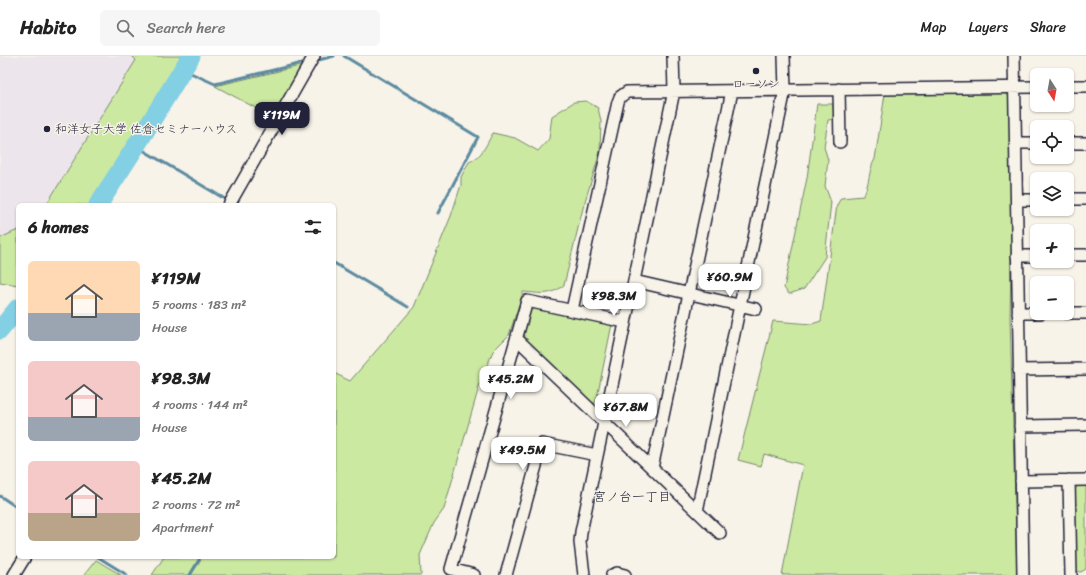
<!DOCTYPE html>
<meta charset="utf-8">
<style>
:root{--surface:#fff;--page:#f6f6f6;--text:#222;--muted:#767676;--line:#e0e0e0;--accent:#22223b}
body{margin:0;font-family:Sriracha,"Klee One",sans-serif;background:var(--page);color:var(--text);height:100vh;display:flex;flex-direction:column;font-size:15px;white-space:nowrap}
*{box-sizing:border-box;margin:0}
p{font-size:13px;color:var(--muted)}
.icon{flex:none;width:22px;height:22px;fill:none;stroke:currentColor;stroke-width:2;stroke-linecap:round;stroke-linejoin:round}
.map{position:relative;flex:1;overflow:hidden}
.panel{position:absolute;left:16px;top:147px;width:320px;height:356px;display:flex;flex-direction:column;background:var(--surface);border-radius:6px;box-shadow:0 1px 3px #0004}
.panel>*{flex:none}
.needle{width:26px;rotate:169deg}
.fabs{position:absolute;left:1030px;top:12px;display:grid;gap:8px}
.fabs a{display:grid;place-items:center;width:44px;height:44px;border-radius:6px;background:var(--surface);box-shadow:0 1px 3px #0004;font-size:20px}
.price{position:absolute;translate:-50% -34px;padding:0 9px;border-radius:8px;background:#fff;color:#222;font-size:13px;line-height:26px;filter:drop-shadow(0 1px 2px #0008)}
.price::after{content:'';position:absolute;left:50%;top:24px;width:12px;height:9px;margin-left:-6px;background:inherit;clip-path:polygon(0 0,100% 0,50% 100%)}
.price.active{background:var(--accent);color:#fff}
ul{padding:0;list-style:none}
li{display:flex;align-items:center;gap:12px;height:100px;padding:0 12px}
li span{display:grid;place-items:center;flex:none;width:112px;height:80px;border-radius:6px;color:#555}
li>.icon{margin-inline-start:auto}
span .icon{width:48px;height:48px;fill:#fffc;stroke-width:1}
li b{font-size:17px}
h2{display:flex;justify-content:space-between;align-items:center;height:48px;padding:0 12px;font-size:17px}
header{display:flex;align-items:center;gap:24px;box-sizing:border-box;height:56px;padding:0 20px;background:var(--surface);border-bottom:1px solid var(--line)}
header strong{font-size:19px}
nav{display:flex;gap:22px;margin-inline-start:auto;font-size:14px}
.search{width:280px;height:36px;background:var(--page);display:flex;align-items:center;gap:10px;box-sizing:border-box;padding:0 14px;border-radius:6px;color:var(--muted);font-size:15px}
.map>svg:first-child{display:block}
.built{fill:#ede5ec}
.green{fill:#cce9a1;stroke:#77866e}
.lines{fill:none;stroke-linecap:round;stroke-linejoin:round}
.stream{stroke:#5c8aa0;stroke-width:3}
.river{stroke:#83cfe3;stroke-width:19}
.minor-casing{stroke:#22223b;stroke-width:14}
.minor{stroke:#f7f3e8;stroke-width:11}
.poi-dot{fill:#22223b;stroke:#f7f3e8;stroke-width:1.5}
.labels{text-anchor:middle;stroke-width:3;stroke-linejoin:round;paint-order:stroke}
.poi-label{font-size:12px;fill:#22223b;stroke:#f7f3e8}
.neighbourhood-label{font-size:13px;fill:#22223b;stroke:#f7f3e8}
</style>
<header>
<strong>Habito</strong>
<div class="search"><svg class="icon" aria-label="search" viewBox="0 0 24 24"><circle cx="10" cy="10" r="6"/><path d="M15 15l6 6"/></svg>Search here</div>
<nav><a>Map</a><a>Layers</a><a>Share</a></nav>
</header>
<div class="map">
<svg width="1086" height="519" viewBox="0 0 1086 519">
<rect width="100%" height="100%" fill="#f7f3e8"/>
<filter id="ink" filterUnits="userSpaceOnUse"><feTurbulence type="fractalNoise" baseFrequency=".025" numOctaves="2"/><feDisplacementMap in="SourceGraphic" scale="8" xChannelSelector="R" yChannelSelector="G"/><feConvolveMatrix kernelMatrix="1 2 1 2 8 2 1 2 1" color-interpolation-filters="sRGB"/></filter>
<g filter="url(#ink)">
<!-- built -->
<path class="built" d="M0,0H132L137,4L46,149H18V174L0,182Z"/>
<!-- green -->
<path class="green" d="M132,0H187L133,88L94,149H46L136,4Z
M304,9L274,62L215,30Z
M1003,37L1008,39L1010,44L1012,140L1010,262L1017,519H782L803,409L764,398L761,410L738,404L773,265L812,268L821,265L837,149L841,142L863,140C870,128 868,115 875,103L885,38Z
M586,45L598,52L601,65L600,96L583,152L564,229C549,241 541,237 523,236L509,279L493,295L481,324L444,453L434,467L420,499L421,519H191L201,504L199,503L189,519H152L164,501H334V317L350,325L414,251L451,160L461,129V121L469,106C482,101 486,89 493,77L515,82L538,95L549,83L552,60L574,46Z
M817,48H833L834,63L828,64L824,91L828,104L825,130L831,146L825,201L804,233L789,238L784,232L807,122Z
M18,174V229L0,226V182Z
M536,252L612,268L596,346L593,348L526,284L524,277L530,254Z
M1077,430H1086V513L1081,516L1076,515L1075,434Z
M96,504L121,519H84Z"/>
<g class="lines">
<!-- stream -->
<path class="stream" d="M344,0L478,81L438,157
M315,5L334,0
M184,14L215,28L307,6
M136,90L235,149
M334,207L408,251
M0,440L18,452
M98,501L127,519
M190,519L199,504"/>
<!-- river -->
<path class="river" d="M98,149L136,90L191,0
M0,274L18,252"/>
<defs>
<path id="minor" d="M1014,0L1023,519
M1067,30H1086
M839,33L840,86
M1016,87H1037
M1067,87H1086
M1067,143H1086
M1017,144H1037
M229,149L314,0
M1067,199H1086
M1017,200H1037
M634,225L756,253
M572,254L618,46L620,41L627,36L1037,31
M1018,257H1041
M1067,257H1086
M517,283L720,477
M1019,314L1086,313
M1020,370L1086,369
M652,412L732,35
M1069,424L1071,519
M1021,425L1086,424
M697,455L785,34L784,0
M14,519L25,501
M474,519L451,513L527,245L625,266
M506,519L542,388L597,399
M584,519L580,486L581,476L674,35L673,0
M612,519L617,517L625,519"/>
</defs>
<!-- minor casing -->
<use href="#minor" class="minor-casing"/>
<!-- minor -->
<use href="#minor" class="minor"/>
</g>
</g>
<!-- markers -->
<g class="poi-dot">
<circle cx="756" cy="15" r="4"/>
<circle cx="47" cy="73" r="4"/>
</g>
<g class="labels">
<!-- poi labels -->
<g class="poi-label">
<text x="756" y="32">ローソン</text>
<text x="55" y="77" text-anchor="start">和洋女子大学 佐倉セミナーハウス</text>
</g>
<!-- neighbourhood labels -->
<g class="neighbourhood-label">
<text x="632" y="445">宮ノ台一丁目</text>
</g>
</g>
</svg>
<div class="fabs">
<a><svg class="needle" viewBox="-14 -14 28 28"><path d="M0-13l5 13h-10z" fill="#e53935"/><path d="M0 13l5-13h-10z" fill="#767676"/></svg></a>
<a><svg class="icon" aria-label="locate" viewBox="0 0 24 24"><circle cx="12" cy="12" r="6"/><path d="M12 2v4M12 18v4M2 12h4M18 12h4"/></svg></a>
<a><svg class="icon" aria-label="layers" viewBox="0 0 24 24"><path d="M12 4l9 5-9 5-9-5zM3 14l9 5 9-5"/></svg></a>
<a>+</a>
<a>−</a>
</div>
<b class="price active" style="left:282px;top:80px">¥119M</b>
<b class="price" style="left:730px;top:242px">¥60.9M</b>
<b class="price" style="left:614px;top:261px">¥98.3M</b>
<b class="price" style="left:511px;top:344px">¥45.2M</b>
<b class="price" style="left:626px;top:372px">¥67.8M</b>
<b class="price" style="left:523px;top:415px">¥49.5M</b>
<section class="panel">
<h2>6 homes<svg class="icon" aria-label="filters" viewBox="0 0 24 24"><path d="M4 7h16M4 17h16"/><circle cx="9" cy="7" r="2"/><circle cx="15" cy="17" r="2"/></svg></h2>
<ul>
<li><span style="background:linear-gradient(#ffd9b3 65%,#9aa5b1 0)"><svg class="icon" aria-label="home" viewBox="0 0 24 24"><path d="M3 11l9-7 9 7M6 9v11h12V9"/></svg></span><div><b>¥119M</b><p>5 rooms · 183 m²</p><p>House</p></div></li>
<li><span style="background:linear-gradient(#f6c9c9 70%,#9aa5b1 0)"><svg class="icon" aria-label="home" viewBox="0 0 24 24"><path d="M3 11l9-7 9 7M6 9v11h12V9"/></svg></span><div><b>¥98.3M</b><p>4 rooms · 144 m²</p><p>House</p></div></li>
<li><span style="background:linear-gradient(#f6c9c9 65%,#b9a48a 0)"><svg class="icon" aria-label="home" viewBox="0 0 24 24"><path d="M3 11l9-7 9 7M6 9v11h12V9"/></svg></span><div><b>¥45.2M</b><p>2 rooms · 72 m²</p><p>Apartment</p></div></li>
</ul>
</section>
</div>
